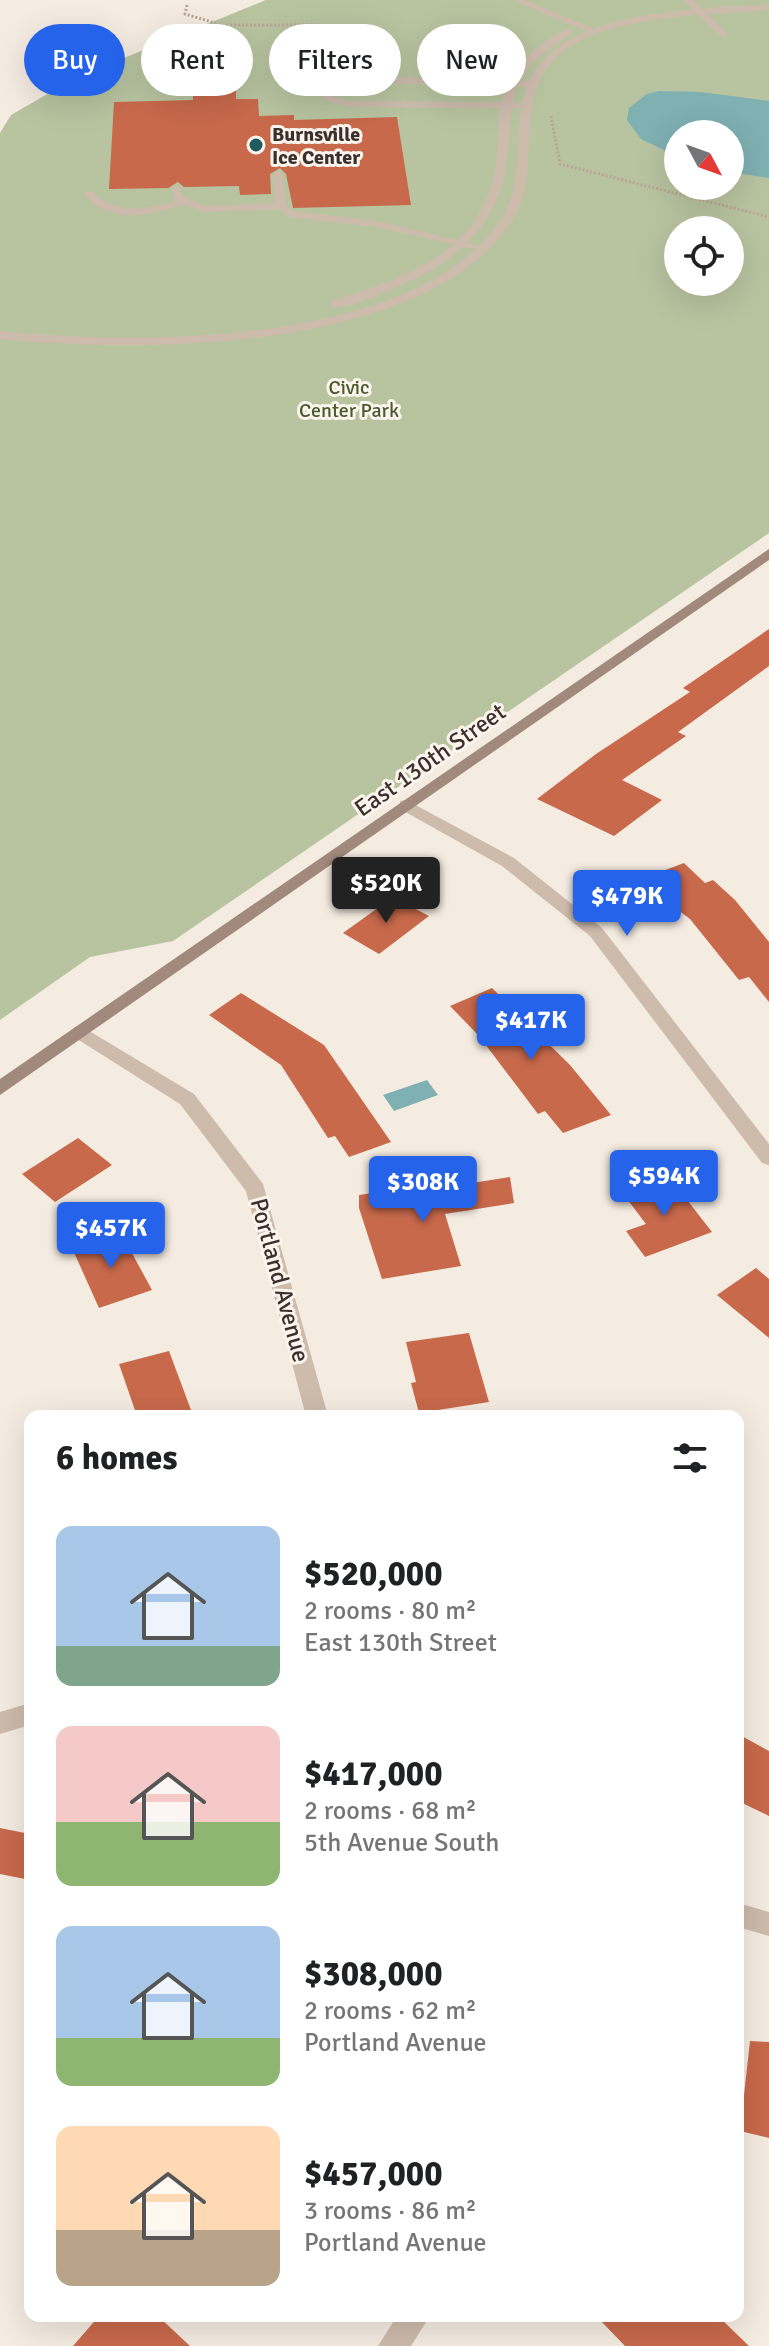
<!DOCTYPE html>
<meta charset="utf-8">
<style>
:root{--surface:#fff;--page:#f6f6f6;--text:#202124;--muted:#757577;--accent:#2563eb}
body{margin:0;font-family:Signika,sans-serif;background:var(--page);color:var(--text);height:100vh;display:flex;flex-direction:column;font-size:30px;white-space:nowrap}
*{box-sizing:border-box;margin:0}
p{font-size:26px;color:var(--muted)}
.icon{flex:none;width:44px;height:44px;fill:none;stroke:currentColor;stroke-width:2;stroke-linecap:round;stroke-linejoin:round}
.map{position:relative;flex:1;overflow:hidden}
.details{position:absolute;left:24px;top:1410px;width:720px;height:912px;display:flex;flex-direction:column;background:var(--surface);border-radius:16px;box-shadow:0 8px 32px #0002}
.details>*{flex:none}
.banner{position:absolute;left:24px;top:24px;width:722px;height:72px;display:flex;gap:16px}
.needle{width:52px;rotate:131deg}
.buttons{position:absolute;left:664px;top:120px;display:grid;gap:16px}
.buttons a{display:grid;place-items:center;width:80px;height:80px;border-radius:50%;background:var(--surface);box-shadow:0 8px 32px #0002;font-size:40px}
.price{position:absolute;translate:-50% -68px;padding:0 18px;border-radius:8px;background:var(--accent);color:#fff;font-size:26px;line-height:52px;filter:drop-shadow(0 2px 4px #0008)}
.price::after{content:'';position:absolute;left:50%;top:48px;width:24px;height:18px;margin-left:-12px;background:inherit;clip-path:polygon(0 0,100% 0,50% 100%)}
.price.current{background:#222;color:#fff}
ul{padding:0;list-style:none}
li{display:flex;align-items:center;gap:24px;height:200px;padding:0 32px}
li span{display:grid;place-items:center;flex:none;width:224px;height:160px;border-radius:16px;color:#555}
li>.icon{margin-inline-start:auto}
span .icon{width:96px;height:96px;fill:#fffc;stroke-width:1}
li b{font-size:34px}
h2{display:flex;justify-content:space-between;align-items:center;height:96px;padding:0 32px;font-size:34px}
.pill{padding:0 28px;border-radius:36px;background:var(--surface);box-shadow:0 8px 32px #0002;font-size:28px;line-height:72px}
.pill.current{background:var(--accent);color:#fff}
.map>svg:first-child{display:block}
.green{fill:#b8c4a0;fill-rule:evenodd}
.water{fill:#7fb0b2}
.building{fill:#c8694b}
.lines{fill:none;stroke-linecap:round;stroke-linejoin:round}
.path{stroke:#b9a596;stroke-width:3;stroke-dasharray:2 2;stroke-linecap:butt}
.lane{fill:#cdbbac;fill-rule:evenodd}
.street{fill:#cdbbac;fill-rule:evenodd}
.secondary{fill:#a18a7d;fill-rule:evenodd}
.poi-dot{fill:#1f5a5e;stroke:#fbf5ee;stroke-width:3}
.labels{text-anchor:middle;stroke-width:6;stroke-linejoin:round;paint-order:stroke}
.far-poi-label{font-size:20px;font-weight:bold;fill:#3b302b;stroke:#fbf5ee;text-anchor:start}
.far-park-label{font-size:20px;fill:#4a5a2e;stroke:#fbf5ee}
.street-label{font-size:24px;fill:#3b302b;stroke:#fbf5ee}
</style>
<div class="map">
<svg width="769" height="2346" viewBox="0 0 769 2346">
<rect width="100%" height="100%" fill="#f4ebe1"/>
<!-- green -->
<path class="green" d="M266,0H769V533L173,941L90,957L0,1020V133L11,115L75,78ZM678,134H730V186H678ZM678,230H730V282H678Z"/>
<!-- water -->
<path class="water" d="M659,91L700,92L769,101V178L730,172V134H678V157L641,139L627,120L629,108L647,94Z
M427,1080L438,1095L394,1111L383,1095Z"/>
<!-- building -->
<path class="building" d="M236,89V99H258L259,116L294,115V120L397,117L411,205L293,208L286,174L280,168L270,174L271,194L240,195L239,186L184,187L178,182L168,188L109,189L114,102L193,100V90Z
M769,629V666L678,732L686,736L622,780L662,800L614,836L537,799L596,754L690,692L683,688Z
M684,863L705,883L713,880L735,900L769,942V1002L749,977L739,980L690,919L674,907L669,909L639,880Z
M393,897L429,916L379,954L343,933Z
M492,988L570,1065L611,1115L563,1133L545,1111L538,1114L479,1036L450,1006Z
M241,993L324,1045L391,1142L349,1157L335,1136L328,1138L281,1065L209,1015Z
M78,1138L112,1165L55,1202L22,1174Z
M510,1177L514,1203L445,1214L461,1266L382,1279L359,1208V1195L426,1185L428,1190Z
M670,1178L712,1232L645,1257L626,1231L646,1224L624,1195Z
M121,1233L152,1290L99,1308L72,1248Z
M756,1268L769,1279V1338L717,1295Z
M469,1333L489,1402L419,1413L411,1383L416,1382L406,1342Z
M169,1351L191,1410L170,1416H137L119,1364Z
M738,1734L769,1751V1816L738,1801Z
M0,1828L30,1834V1880L0,1874Z
M750,2041L769,2042V2138L740,2131Z
M99,2316H158L190,2346H73Z
M596,2316H718L749,2346H625Z"/>
<g class="lines">
<!-- path -->
<path class="path" d="M187,5L185,14L222,25H319
M551,116L560,164L769,217"/>
<!-- lane -->
<path class="lane" d="M512,0H525L601,32L593,34Z
M683,0H693L726,32V36H720Z
M351,76L532,81L537,84L532,87L352,82L329,91L331,96L349,101L532,103V107L528,108L349,107L323,100L321,88Z
M278,171L283,174L286,205L292,211L377,221L489,248L483,251L377,227L289,217L278,209L204,212L185,205L145,215H120L94,205L83,193L92,191C117,216 144,209 175,201L171,188L176,185L181,188L183,196L205,206L275,203L273,174Z"/>
<!-- street -->
<path class="street" d="M769,4V10C708,15 592,13 550,64C539,77 535,92 532,109C526,143 533,184 515,216C433,354 140,353 0,339V331C135,345 425,348 504,214C524,179 514,133 524,95C546,7 697,10 769,4Z
M565,29L574,31C551,50 534,55 518,82C510,110 510,138 506,167C497,226 454,263 401,285C382,293 352,309 331,307V301C382,285 447,265 477,217C525,140 459,90 565,29Z
M406,800L514,858L602,928L769,1144V1165L762,1163L590,936L502,866L400,809V801Z
M81,1026L194,1094L263,1184L328,1416H306L246,1191L180,1104L74,1037L72,1032L74,1027Z
M30,1703V1725L0,1734V1712Z
M738,1903L769,1912V1936L738,1927Z
M397,2316H430L411,2346H378Z"/>
<!-- secondary -->
<path class="secondary" d="M769,549V560L0,1095V1079Z"/>
</g>
<!-- markers -->
<circle class="poi-dot" cx="256" cy="145" r="8"/>
<g class="labels">
<!-- far-poi labels -->
<g class="far-poi-label">
<text x="272" y="141">Burnsville<tspan x="272" dy="23">Ice Center</tspan></text>
</g>
<!-- far-park labels -->
<g class="far-park-label">
<text x="349" y="394">Civic<tspan x="349" dy="23">Center Park</tspan></text>
</g>
<!-- street labels -->
<g class="street-label">
<text transform="translate(430 760) rotate(-35)" y="8">East 130th Street</text>
<text transform="translate(280 1280) rotate(75)" y="8">Portland Avenue</text>
</g>
</g>
</svg>
<div class="buttons">
<a><svg class="needle" viewBox="-14 -14 28 28"><path d="M0-13l5 13h-10z" fill="#e53935"/><path d="M0 13l5-13h-10z" fill="#757577"/></svg></a>
<a><svg class="icon" aria-label="locate" viewBox="0 0 24 24"><circle cx="12" cy="12" r="6"/><path d="M12 2v4M12 18v4M2 12h4M18 12h4"/></svg></a>
</div>
<b class="price current" style="left:386px;top:925px">$520K</b>
<b class="price" style="left:627px;top:938px">$479K</b>
<b class="price" style="left:531px;top:1062px">$417K</b>
<b class="price" style="left:664px;top:1218px">$594K</b>
<b class="price" style="left:423px;top:1224px">$308K</b>
<b class="price" style="left:111px;top:1270px">$457K</b>
<div class="banner">
<a class="pill current">Buy</a>
<a class="pill">Rent</a>
<a class="pill">Filters</a>
<a class="pill">New</a>
</div>
<section class="details">
<h2>6 homes<svg class="icon" aria-label="filters" viewBox="0 0 24 24"><path d="M4 7h16M4 17h16"/><circle cx="9" cy="7" r="2"/><circle cx="15" cy="17" r="2"/></svg></h2>
<ul>
<li><span style="background:linear-gradient(#a9c7e8 75%,#7fa58c 0)"><svg class="icon" aria-label="home" viewBox="0 0 24 24"><path d="M3 11l9-7 9 7M6 9v11h12V9"/></svg></span><div><b>$520,000</b><p>2 rooms · 80 m²</p><p>East 130th Street</p></div></li>
<li><span style="background:linear-gradient(#f6c9c9 60%,#8fb573 0)"><svg class="icon" aria-label="home" viewBox="0 0 24 24"><path d="M3 11l9-7 9 7M6 9v11h12V9"/></svg></span><div><b>$417,000</b><p>2 rooms · 68 m²</p><p>5th Avenue South</p></div></li>
<li><span style="background:linear-gradient(#a9c7e8 70%,#8fb573 0)"><svg class="icon" aria-label="home" viewBox="0 0 24 24"><path d="M3 11l9-7 9 7M6 9v11h12V9"/></svg></span><div><b>$308,000</b><p>2 rooms · 62 m²</p><p>Portland Avenue</p></div></li>
<li><span style="background:linear-gradient(#ffd9b3 65%,#b9a48a 0)"><svg class="icon" aria-label="home" viewBox="0 0 24 24"><path d="M3 11l9-7 9 7M6 9v11h12V9"/></svg></span><div><b>$457,000</b><p>3 rooms · 86 m²</p><p>Portland Avenue</p></div></li>
</ul>
</section>
</div>
